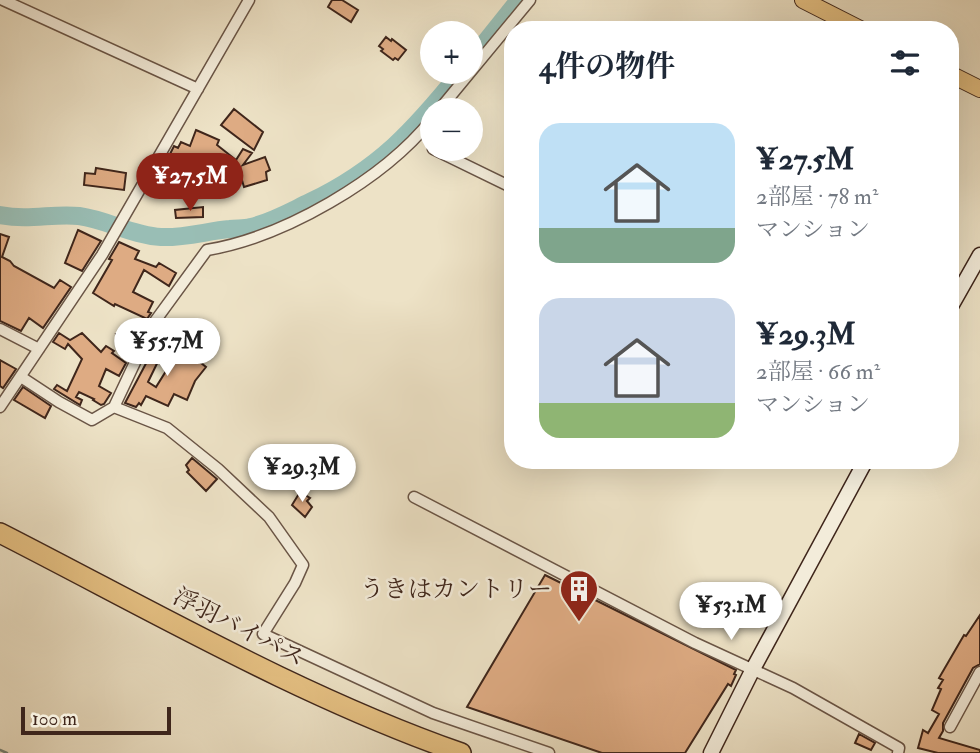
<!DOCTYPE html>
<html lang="ja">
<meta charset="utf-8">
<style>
:root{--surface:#fff;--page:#f6f6f7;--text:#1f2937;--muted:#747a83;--accent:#8f2418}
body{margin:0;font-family:"IM FELL Double Pica","Noto Serif JP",serif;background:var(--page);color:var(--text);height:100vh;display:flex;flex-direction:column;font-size:26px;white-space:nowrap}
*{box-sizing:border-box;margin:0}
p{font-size:23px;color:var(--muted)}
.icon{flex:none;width:38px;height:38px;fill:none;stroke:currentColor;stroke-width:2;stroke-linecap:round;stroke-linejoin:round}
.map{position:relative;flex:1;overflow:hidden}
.panel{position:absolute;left:504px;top:21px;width:455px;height:448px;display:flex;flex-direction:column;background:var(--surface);border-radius:28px;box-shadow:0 7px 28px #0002}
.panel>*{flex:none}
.buttons{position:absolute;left:420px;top:21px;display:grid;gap:14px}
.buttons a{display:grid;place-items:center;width:63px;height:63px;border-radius:50%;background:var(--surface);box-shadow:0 7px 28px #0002;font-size:35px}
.scale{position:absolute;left:21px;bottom:18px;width:150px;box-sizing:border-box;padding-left:7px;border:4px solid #3f261b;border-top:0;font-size:19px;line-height:24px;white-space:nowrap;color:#3f261b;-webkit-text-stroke:5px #f3ecda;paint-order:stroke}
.price{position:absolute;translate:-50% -60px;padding:0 16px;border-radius:24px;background:#fff;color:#222;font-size:23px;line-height:46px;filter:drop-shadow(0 2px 4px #0008)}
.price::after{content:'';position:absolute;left:50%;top:42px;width:21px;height:16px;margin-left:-10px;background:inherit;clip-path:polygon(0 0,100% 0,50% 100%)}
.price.on{background:var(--accent);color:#fff}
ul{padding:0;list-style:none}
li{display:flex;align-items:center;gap:21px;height:175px;padding:0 35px}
li span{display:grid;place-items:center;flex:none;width:196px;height:140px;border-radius:21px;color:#555}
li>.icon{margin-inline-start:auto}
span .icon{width:84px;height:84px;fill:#fffc;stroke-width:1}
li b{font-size:30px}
h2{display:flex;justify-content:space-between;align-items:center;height:84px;padding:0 35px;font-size:30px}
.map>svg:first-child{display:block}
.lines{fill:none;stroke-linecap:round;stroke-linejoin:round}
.stream{stroke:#758177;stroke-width:2.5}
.river{stroke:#99beb5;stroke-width:18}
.building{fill:#deab83;stroke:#3f261b;stroke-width:2}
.street-casing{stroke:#6a5546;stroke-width:13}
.secondary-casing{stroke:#3f261b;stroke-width:17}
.primary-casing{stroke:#3f261b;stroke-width:18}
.highway-casing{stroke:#3f261b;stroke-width:22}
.street{stroke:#f3ecda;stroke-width:10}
.secondary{stroke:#f3ecda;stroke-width:14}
.primary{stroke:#e6c183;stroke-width:16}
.highway{stroke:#e6c183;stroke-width:19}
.labels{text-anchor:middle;stroke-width:5;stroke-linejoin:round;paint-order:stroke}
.poi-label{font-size:24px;fill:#3f261b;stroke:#f3ecda;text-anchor:end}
.street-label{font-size:24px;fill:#3f261b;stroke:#f3ecda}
</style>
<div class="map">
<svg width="980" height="753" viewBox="0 0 980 753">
<rect width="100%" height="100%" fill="#ede2c6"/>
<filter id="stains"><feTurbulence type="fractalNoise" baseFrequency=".00286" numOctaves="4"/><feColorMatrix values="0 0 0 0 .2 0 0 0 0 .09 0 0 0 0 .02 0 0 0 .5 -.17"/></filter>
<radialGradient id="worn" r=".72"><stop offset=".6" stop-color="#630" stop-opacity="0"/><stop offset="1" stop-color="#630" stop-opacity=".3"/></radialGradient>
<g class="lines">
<!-- stream -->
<path class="stream" d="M0,750L7,753"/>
<!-- river -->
<path class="river" d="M471,60L519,0
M0,215C30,221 53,213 79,216C108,220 131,235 161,237C185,238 207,231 230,229C237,228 244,229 251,227C272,222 291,211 310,202C379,169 414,130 461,72"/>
</g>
<!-- building -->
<path class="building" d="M332,0H342L358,10L351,22L328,7Z
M386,37L391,41L392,39L406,50L398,60L395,58L393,60L381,51L383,49L379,46Z
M234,109L263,132L254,150L221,125Z
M196,130L219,140L217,145L236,160L243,149L252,153L243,165L265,157L270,170L266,172L267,180L244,187L236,160L217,166L219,176L199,181L200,188L182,191L154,192L153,181L159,176L174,146L178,148L181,142L190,146Z
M96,168L126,173L124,190L84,185L85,173L95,174Z
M203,207V217L176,218L175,210Z
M78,230L101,241L82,271L65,263Z
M0,234L9,237L2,257L10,261L14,266L54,288L60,280L71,287L43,328L29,318L21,331L0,321Z
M119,242L139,251L135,259L156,267L159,263L176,273L169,286L144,270L133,292L153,302L148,312L151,313L147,319L115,304L114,306L93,293L112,260L109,259Z
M133,331L134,340L119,343L116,334Z
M59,333L70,340L82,333L101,352L106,346L114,351L112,353L126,363L119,376L106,369L99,386L111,393L104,404L101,405L93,400L94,399L79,392L76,397L82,400L80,405L54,389L57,385L67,391L82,359L68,344L65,349L53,342Z
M160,337L168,341L148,382L156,387L181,347L206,367L195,381L187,400L174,394L168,406L146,396L141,405L139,403L136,407L125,403Z
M0,360L16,369L3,388L0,386Z
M23,387L51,406L45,418L14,400Z
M192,458L217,479L206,491L187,472L189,470L186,465Z
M300,492L310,498L307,501L312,507L305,517L292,505Z
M545,575L736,670L734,674L736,675L731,686L728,684L685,753H602L467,707Z
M980,615V664L973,668L943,723V731L939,738L980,750V753H938L918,748L923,730L928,733L939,714L932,710L941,689L938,688L943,680L939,678L964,635L966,636Z
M859,734L875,743L871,750L855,743Z"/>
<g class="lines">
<defs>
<path id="street" d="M3,0L198,89
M439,110L530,0
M433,149L513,188
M0,329L39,349
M21,377L59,402L92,420L114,407L153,324L207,250C284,237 383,180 432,119
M0,407L102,255L249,0
M114,407L167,428L218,469L269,517L303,565L295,583L263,634L433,713L549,753
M414,497L695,643L793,688L899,748L898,753
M950,727L980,672"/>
<path id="secondary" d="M950,308L980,255
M711,753L753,669L866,460"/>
<path id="primary" d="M803,0L862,30
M950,74L980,89"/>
<path id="highway" d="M0,533C151,610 301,697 461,753"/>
</defs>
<!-- street casing -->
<use href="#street" class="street-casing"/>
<!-- secondary casing -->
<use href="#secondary" class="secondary-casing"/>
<!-- primary casing -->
<use href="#primary" class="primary-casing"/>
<!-- highway casing -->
<use href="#highway" class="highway-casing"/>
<!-- street -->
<use href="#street" class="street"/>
<!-- secondary -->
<use href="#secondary" class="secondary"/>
<!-- primary -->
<use href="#primary" class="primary"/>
<!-- highway -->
<use href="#highway" class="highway"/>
</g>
<!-- icons -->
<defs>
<symbol id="building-pin" viewBox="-11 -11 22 30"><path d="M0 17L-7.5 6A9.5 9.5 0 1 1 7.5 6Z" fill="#8f2418" stroke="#f3ecda"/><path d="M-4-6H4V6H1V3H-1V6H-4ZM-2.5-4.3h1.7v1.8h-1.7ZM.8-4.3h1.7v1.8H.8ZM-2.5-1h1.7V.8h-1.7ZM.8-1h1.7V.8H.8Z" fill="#fff"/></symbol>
</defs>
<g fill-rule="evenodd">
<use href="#building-pin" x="557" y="567" width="44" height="60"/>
</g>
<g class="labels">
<!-- poi labels -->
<g class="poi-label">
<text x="552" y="597">うきはカントリー</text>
</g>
<!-- street labels -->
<g class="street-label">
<text transform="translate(239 627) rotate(27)" y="8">浮羽バイパス</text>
</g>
</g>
<rect width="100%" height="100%" filter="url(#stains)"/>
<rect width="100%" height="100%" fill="url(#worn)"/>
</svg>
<div class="buttons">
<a>+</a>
<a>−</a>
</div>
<div class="scale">100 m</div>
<b class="price on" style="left:190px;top:213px">¥27.5M</b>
<b class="price" style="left:167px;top:378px">¥55.7M</b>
<b class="price" style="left:302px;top:504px">¥29.3M</b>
<b class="price" style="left:731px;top:642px">¥53.1M</b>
<section class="panel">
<h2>4件の物件<svg class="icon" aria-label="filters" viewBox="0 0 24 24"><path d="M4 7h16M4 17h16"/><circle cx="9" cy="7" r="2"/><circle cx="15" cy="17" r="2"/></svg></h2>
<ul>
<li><span style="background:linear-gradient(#bfe0f5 75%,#7fa58c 0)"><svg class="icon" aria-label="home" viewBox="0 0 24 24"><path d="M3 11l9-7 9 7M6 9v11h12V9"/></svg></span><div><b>¥27.5M</b><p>2部屋 · 78 m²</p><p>マンション</p></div></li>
<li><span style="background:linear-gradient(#c9d6e8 75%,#8fb573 0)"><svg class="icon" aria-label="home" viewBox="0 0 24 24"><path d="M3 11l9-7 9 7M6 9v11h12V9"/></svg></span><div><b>¥29.3M</b><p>2部屋 · 66 m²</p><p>マンション</p></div></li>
</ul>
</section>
</div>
